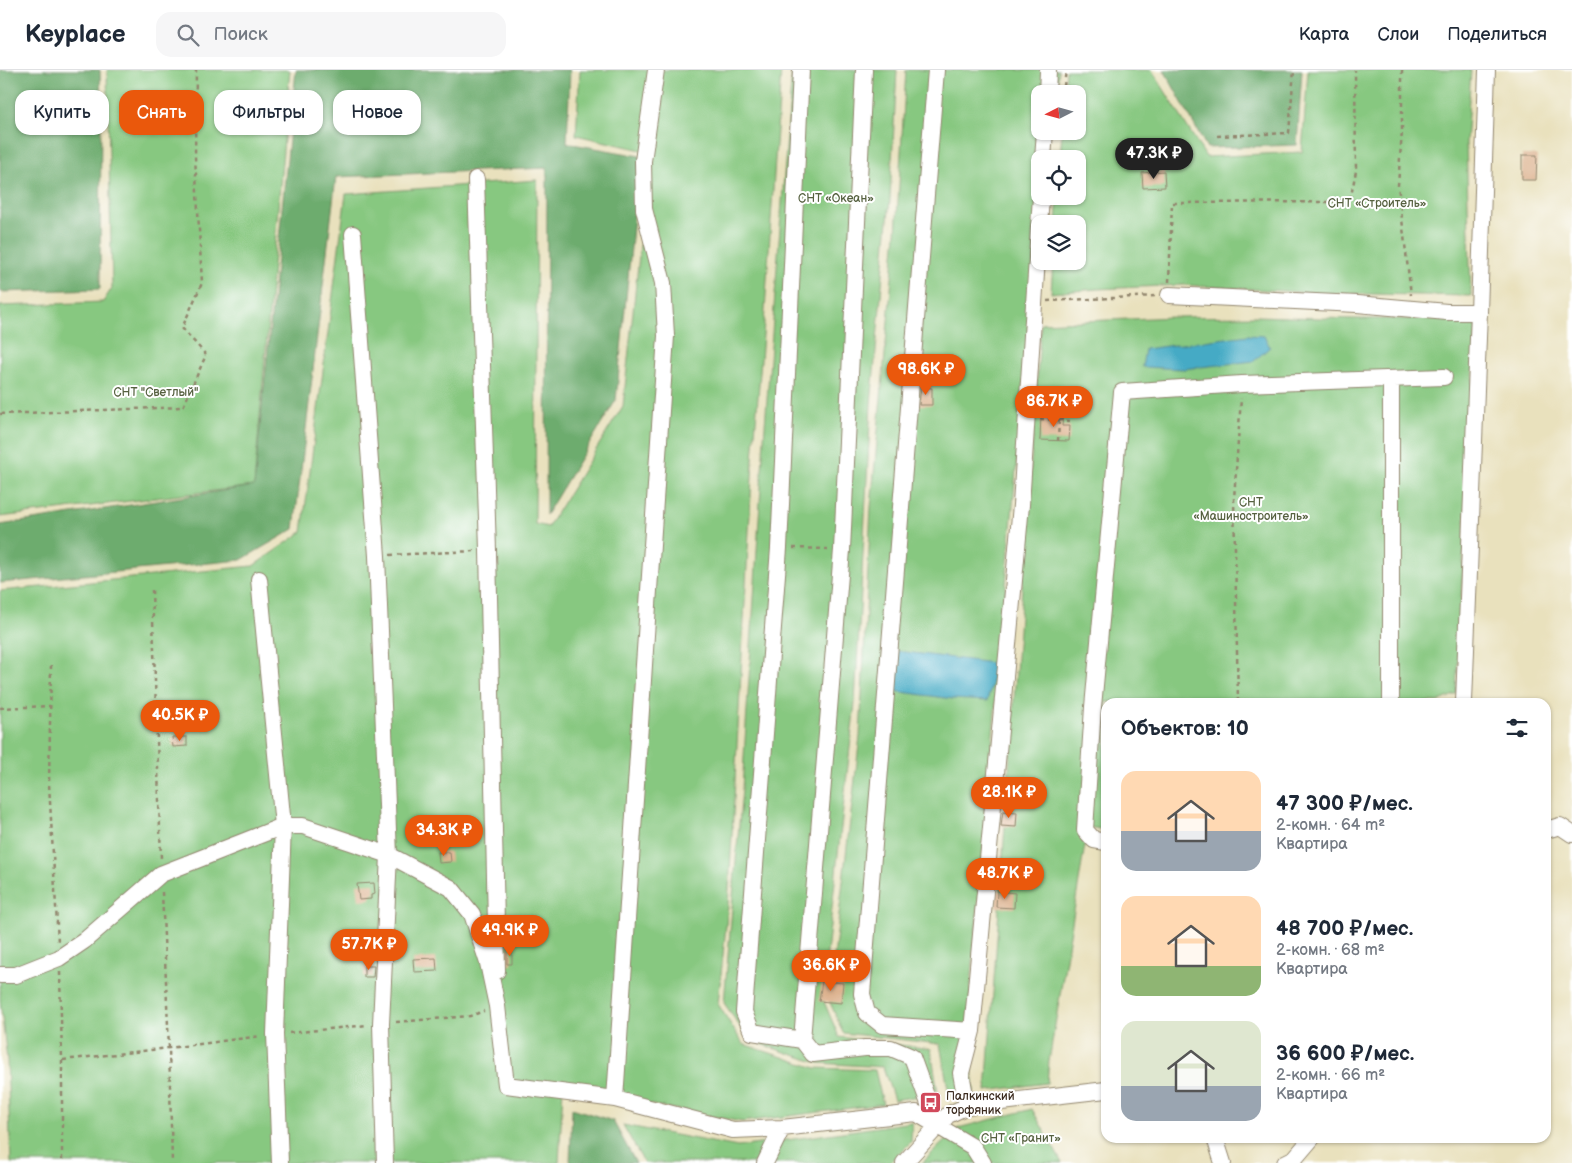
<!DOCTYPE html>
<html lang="ru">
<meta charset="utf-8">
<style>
:root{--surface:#fff;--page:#f6f6f7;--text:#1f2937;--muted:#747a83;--line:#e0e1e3;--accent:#ea580c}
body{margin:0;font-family:"Balsamiq Sans",sans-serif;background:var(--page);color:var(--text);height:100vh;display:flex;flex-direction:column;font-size:19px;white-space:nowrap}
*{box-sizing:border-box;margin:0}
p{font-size:16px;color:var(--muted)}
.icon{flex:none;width:28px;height:28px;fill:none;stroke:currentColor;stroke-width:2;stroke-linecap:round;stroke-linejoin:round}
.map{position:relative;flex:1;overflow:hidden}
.drawer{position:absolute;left:1101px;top:628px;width:450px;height:445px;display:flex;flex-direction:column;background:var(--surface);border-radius:15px;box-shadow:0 1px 4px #0004}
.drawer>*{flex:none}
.hud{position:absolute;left:15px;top:20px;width:475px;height:45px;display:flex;gap:10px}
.needle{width:32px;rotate:264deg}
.controls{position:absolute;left:1031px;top:15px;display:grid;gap:10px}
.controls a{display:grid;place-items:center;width:55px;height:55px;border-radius:10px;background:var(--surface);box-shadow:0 1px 4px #0004;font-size:25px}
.price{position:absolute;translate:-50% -42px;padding:0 11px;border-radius:18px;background:var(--accent);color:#fff;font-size:16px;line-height:32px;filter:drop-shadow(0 1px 2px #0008)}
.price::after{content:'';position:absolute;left:50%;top:30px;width:15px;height:11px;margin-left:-8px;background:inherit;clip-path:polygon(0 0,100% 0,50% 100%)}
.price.active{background:#222;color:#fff}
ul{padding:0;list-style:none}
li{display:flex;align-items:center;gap:15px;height:125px;padding:0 20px}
li span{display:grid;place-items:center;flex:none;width:140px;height:100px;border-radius:15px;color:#555}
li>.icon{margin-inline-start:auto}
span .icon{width:60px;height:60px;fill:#fffc;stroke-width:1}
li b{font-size:21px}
h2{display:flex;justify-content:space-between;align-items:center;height:60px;padding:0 20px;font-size:21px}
.pill{padding:0 18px;border-radius:15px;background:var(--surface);box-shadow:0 1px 4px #0004;font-size:18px;line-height:45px}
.pill.active{background:var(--accent);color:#fff}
header{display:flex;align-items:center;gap:30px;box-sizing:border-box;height:70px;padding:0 25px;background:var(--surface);border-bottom:1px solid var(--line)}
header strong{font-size:24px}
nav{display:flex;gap:28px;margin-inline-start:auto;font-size:18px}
.search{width:350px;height:45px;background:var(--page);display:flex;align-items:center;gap:12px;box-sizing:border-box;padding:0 18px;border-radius:15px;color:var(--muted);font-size:19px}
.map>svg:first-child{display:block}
.green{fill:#87c880;stroke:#61794f}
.forest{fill:#6dac6e;stroke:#546b46}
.water{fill:#45aac5;stroke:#406a72}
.building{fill:#ddb390}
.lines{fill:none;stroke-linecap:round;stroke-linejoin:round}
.minor-casing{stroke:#92866e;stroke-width:18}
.path{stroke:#92866e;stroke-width:2.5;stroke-dasharray:4 4;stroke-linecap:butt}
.minor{stroke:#fff;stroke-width:16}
.labels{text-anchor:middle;stroke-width:4;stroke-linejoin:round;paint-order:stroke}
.park-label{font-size:12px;fill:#566140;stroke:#fff}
.poi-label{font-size:12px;fill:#3b2a1e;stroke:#fff;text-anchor:start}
</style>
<header>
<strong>Keyplace</strong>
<div class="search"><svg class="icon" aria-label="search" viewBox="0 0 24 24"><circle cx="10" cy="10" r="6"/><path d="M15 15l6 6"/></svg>Поиск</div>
<nav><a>Карта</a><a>Слои</a><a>Поделиться</a></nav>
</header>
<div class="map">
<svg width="1572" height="1093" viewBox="0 0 1572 1093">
<rect width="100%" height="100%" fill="#fff"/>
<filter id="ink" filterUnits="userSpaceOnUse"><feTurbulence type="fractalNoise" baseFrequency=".02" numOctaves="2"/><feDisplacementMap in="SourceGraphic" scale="10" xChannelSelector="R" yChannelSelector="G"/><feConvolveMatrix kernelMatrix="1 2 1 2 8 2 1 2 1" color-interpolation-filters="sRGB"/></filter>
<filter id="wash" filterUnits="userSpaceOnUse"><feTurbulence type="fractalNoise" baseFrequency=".0096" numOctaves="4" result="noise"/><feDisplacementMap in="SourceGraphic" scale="20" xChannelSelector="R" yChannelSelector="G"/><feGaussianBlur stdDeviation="1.12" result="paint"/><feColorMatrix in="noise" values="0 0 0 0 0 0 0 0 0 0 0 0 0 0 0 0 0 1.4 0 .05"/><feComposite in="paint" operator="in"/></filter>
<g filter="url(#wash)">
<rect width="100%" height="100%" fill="#e9e1bd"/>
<!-- green -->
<path class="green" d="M107,0H290L254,416L0,447V236L103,232L112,218Z
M580,0H781L765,240L753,389L728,836L718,934L743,974L816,998L875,1000L883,1034L742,1052L563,1018L559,1093H11L7,990L0,931V521L253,496L302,462L346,124L537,110L535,454L548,457L623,336L650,82L576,65Z
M792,0H897L890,129L871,334L855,633L822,927L839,967L931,979L938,1023L894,1030L883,997L818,993L749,970L724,933L742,719L764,369Z
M906,0H1059L1056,24H1040V126L968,950L974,1022L949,1024L940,974L843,963L829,930L860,666L871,437L896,164Z
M1066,0H1152L1206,87L1302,82L1308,0H1471L1466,73L1471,226L1316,223L1184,215L1097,219L1051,223L1053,191H1078V154H1056L1058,126H1078V89H1060L1062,61H1078V24H1064Z
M1255,246L1353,249H1459L1476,252L1456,624L1438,632H1106V760L1088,757L1049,991L1047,1013L986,1021L1041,253L1173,247Z
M1032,1039L1062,1093H922L958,1058Z
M912,1052L911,1072L889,1093H644L623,1055L738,1077Z"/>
<!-- forest -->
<path class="forest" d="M0,0H100L101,41L100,219L0,222Z
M296,0H570L567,73L640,86L616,330L546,445L547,98L336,107L294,459L241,490L0,513V455L254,416Z
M1164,0H1302L1297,75L1207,78Z
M572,1038L613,1051L636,1093H570Z"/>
<!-- water -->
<path class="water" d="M1248,265L1264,266L1270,277L1254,291L1183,299L1142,297L1145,279Z
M897,581L993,593L992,614L987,631L953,629L893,621Z"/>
<g id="blocks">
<!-- building -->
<path class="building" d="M1522,85H1537L1536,110H1522Z
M1164,101L1165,117L1143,118L1142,103Z
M921,317L932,318V335H919Z
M1041,344L1063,345L1062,356H1070L1069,371L1040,370Z
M172,667H187V676L173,677Z
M1003,741L1017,742L1016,757L1001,756Z
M438,782H450L451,792L439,793Z
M374,813L375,824L371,825V829L359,830L357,814Z
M997,821L1015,823L1014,838L996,837Z
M507,879H512V894H507Z
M436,888L437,901L414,902L413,889Z
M364,896H374L373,907H364Z
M822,911L843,913L841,933L819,931Z"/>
</g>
</g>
<g filter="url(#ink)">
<use href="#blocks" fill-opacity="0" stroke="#92866e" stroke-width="1"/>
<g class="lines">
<defs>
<path id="minor" d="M801,0L779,478L744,942L752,962L802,970
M864,0L842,480L802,970L813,984L865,978H891L912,987L937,1056
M936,0L862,924L867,943L882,955L972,961
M1047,24L1048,0
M1043,89L1045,61
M476,109L488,480L497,901
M353,164L377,486L389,785L381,954L385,1093
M1169,225L1357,234L1447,242H1479
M259,509L283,756L275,964L280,1093
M1391,632V309
M1464,632L1479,242L1487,0
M1546,760L1560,756L1572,764
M1106,772L1094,770L1085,760L1093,637L1122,322L1242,314L1444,307
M0,905H16L59,888L84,871L161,804L283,756H303L389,785L451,818L472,844L488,893L497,936L506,1015L615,1029L733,1060L782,1058L916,1043L973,1077L983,1093
M615,1029L666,266L663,213L644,139L643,91L656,0
M967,1036L961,1003L972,961L1021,435L1041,126
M1215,1068L1223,1093
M765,1093L782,1058
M904,1093L948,1045L967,1036L1106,1020
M1285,1093L1295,1088L1312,1068"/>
</defs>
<!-- minor casing -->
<use href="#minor" class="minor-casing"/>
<!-- path -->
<path class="path" d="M1402,0V61L1398,115L1411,225
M1063,24L1066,0
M1217,66L1289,63L1294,0
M1169,212L1172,133L1337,132L1351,126L1356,101L1355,0
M1047,231L1156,226
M0,344L183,337L206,285L182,258L202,213L195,87L196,0
M1040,349L1056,350L1059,318
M1058,350L1070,351
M1058,371L1059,350
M793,478L828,479
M390,485L474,481
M152,520L161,789
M51,595L49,714L58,872
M1238,632L1234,429L1241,328
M0,638L50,636
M162,822L169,978L172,1093
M60,902L62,990V1093
M396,952L470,946L484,941
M289,963L368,955
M63,990L169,978L261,966"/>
<!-- minor -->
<use href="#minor" class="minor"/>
</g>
</g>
<!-- icons -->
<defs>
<symbol id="bus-square" viewBox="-11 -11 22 22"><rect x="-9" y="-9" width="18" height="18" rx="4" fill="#d1495b" stroke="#fff"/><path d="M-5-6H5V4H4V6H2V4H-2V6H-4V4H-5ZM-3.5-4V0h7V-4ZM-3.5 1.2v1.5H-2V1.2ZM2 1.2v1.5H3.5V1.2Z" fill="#fff"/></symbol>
</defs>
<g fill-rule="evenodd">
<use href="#bus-square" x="918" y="1020" width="25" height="25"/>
</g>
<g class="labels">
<!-- park labels -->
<g class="park-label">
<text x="836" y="132">СНТ «Океан»</text>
<text x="1377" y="137">СНТ «Строитель»</text>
<text x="156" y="326">СНТ "Светлый"</text>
<text x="1251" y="436">СНТ<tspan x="1251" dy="14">«Машиностроитель»</tspan></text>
<text x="1021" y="1072">СНТ «Гранит»</text>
</g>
<!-- poi labels -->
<g class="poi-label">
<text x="946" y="1030">Палкинский<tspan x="946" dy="14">торфяник</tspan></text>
</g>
</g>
</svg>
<div class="controls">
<a><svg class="needle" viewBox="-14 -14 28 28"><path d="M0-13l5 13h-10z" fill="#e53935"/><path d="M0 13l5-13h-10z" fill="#747a83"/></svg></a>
<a><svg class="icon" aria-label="locate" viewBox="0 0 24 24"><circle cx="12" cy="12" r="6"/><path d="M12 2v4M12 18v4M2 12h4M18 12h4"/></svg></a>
<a><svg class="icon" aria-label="layers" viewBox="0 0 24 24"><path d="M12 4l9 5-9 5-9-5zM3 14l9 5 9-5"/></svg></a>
</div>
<b class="price active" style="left:1154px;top:110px">47.3K ₽</b>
<b class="price" style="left:926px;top:326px">98.6K ₽</b>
<b class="price" style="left:1054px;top:358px">86.7K ₽</b>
<b class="price" style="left:180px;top:672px">40.5K ₽</b>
<b class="price" style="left:1009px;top:749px">28.1K ₽</b>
<b class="price" style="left:444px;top:787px">34.3K ₽</b>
<b class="price" style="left:1005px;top:830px">48.7K ₽</b>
<b class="price" style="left:510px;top:887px">49.9K ₽</b>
<b class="price" style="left:369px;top:901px">57.7K ₽</b>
<b class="price" style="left:831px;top:922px">36.6K ₽</b>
<div class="hud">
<a class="pill">Купить</a>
<a class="pill active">Снять</a>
<a class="pill">Фильтры</a>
<a class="pill">Новое</a>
</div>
<section class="drawer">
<h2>Объектов: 10<svg class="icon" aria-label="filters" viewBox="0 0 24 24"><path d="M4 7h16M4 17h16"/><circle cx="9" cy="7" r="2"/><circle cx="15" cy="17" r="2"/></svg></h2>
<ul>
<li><span style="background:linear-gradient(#ffd9b3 60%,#9aa5b1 0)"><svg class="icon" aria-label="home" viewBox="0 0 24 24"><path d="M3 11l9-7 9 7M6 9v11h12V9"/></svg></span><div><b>47 300 ₽/мес.</b><p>2-комн. · 64 m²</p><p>Квартира</p></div></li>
<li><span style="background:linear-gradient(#ffd9b3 70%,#8fb573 0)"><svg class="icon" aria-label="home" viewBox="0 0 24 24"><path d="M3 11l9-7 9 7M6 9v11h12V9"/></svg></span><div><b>48 700 ₽/мес.</b><p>2-комн. · 68 m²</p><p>Квартира</p></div></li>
<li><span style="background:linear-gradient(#dfe7d0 65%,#9aa5b1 0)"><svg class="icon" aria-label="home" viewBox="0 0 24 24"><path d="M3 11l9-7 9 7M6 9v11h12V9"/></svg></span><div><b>36 600 ₽/мес.</b><p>2-комн. · 66 m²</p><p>Квартира</p></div></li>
</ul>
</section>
</div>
